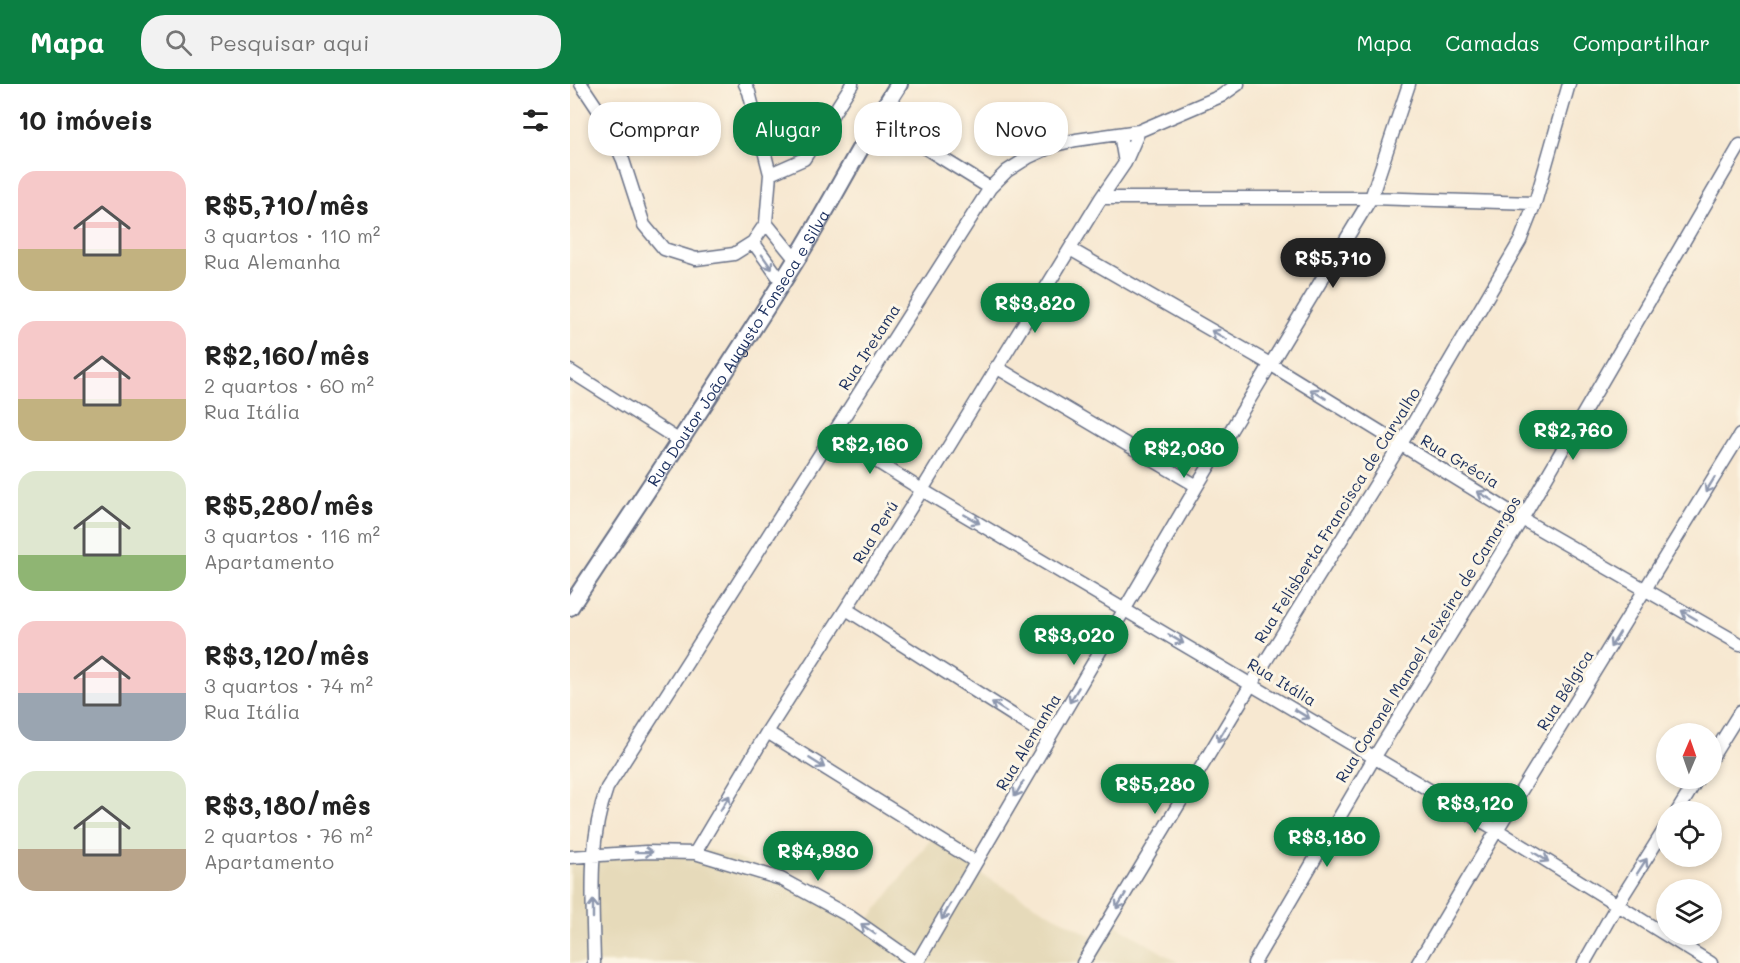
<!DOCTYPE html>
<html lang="pt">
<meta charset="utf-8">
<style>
:root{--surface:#fff;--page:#f2f2f2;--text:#222;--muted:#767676;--accent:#0b8043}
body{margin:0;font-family:Mali,sans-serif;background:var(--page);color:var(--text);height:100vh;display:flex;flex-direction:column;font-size:22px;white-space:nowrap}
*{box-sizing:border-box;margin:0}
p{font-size:20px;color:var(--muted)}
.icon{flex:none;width:33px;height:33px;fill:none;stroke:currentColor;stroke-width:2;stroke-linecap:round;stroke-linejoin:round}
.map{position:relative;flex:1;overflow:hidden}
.side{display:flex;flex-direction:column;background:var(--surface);width:570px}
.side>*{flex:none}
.hud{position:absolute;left:18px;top:18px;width:570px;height:54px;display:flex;gap:12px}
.needle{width:39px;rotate:2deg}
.tools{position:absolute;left:1086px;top:639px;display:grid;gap:12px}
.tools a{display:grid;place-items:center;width:66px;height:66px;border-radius:50%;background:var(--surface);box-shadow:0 3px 9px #0003;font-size:30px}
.price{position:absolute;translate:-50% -51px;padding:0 14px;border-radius:21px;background:var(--accent);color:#fff;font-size:20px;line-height:39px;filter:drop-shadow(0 2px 3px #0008)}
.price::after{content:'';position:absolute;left:50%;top:36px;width:18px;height:14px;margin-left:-9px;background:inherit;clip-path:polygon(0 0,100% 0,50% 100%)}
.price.selected{background:#222;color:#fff}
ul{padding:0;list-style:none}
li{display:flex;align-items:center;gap:18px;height:150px;padding:0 18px}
li span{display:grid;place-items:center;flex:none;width:168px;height:120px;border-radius:18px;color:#555}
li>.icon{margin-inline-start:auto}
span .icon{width:72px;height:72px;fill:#fffc;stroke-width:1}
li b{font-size:26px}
h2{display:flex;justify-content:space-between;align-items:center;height:72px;padding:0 18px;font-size:26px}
.pill{padding:0 21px;border-radius:24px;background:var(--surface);box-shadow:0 3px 9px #0003;font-size:21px;line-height:54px}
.pill.selected{background:var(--accent);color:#fff}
header{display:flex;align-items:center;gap:36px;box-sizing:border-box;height:84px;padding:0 30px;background:var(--accent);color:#fff}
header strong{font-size:28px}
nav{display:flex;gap:33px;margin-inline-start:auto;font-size:21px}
.search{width:420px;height:54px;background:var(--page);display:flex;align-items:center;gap:15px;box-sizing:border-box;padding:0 21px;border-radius:24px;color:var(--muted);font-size:22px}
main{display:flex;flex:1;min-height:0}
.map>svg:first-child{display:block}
.built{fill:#e6daba}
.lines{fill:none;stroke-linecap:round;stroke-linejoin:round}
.street-casing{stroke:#687086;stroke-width:15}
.secondary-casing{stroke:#687086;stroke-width:20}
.street{stroke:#fff;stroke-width:12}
.secondary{stroke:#fff;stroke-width:16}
.oneway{stroke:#8d97ae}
.labels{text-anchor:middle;stroke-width:6;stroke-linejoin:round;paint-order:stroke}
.street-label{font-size:16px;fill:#1b2f5e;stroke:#fcf5e5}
</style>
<header>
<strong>Mapa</strong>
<div class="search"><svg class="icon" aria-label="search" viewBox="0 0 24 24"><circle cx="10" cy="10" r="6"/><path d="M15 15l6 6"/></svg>Pesquisar aqui</div>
<nav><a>Mapa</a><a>Camadas</a><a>Compartilhar</a></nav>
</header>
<main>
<section class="side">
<h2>10 imóveis<svg class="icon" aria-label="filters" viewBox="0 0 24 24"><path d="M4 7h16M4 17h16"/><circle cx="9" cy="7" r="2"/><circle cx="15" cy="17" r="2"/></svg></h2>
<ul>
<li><span style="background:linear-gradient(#f6c9c9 65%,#c2b280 0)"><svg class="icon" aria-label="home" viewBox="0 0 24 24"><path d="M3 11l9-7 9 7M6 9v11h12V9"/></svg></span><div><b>R$5,710/mês</b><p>3 quartos · 110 m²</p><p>Rua Alemanha</p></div></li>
<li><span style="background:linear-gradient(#f6c9c9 65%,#c2b280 0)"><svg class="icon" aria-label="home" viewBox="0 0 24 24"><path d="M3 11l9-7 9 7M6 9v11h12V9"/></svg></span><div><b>R$2,160/mês</b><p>2 quartos · 60 m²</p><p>Rua Itália</p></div></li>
<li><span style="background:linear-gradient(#dfe7d0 70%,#8fb573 0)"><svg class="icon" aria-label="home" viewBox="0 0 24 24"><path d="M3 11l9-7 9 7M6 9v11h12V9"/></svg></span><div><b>R$5,280/mês</b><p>3 quartos · 116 m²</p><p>Apartamento</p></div></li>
<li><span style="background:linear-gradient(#f6c9c9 60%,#9aa5b1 0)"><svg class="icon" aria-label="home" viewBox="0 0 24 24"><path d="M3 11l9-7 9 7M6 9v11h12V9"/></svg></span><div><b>R$3,120/mês</b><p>3 quartos · 74 m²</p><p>Rua Itália</p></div></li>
<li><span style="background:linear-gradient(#dfe7d0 65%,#b9a48a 0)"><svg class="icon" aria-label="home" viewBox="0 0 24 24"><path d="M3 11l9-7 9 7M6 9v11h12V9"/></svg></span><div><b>R$3,180/mês</b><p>2 quartos · 76 m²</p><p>Apartamento</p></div></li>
</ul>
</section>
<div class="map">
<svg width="1170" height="879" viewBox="0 0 1170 879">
<rect width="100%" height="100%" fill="#fcf5e5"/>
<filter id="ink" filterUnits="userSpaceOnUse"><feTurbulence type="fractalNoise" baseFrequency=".0167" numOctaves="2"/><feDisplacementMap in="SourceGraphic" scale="12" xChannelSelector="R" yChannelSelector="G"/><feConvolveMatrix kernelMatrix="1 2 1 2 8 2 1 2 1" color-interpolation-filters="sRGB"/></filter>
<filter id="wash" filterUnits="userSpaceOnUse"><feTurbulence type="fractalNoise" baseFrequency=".008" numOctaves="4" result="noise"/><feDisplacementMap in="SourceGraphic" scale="24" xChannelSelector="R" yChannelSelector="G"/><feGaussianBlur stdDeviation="1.35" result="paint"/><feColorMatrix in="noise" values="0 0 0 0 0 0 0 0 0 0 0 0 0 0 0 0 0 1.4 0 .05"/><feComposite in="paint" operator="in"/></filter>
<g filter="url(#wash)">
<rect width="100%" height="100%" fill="#f7e8d1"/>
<!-- built -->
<path class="built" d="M368,746L414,776L407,788L533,859L545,840L609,879H0V769L79,763L139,766L214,790L282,827L297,838Z"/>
</g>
<g filter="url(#ink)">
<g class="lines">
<defs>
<path id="street" d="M11,0L35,36L53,76L74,141L94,165L126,175L164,170L183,158L196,139L200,90L179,8L175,0
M307,34L420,104
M550,50L555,79
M200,90L234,75L282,0
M531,114H801L965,119
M196,139L226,176
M183,158L212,198
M500,165L700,280L952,435L1170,560
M426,283L627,402
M0,287L110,357
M263,350L352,406L927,746L1141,879
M276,525L479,654
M197,648L406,778
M1142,673L1170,628
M1107,728L1128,694
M125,769L197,648L352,406L531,114L555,79L569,47
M0,773L76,768L125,769L211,795L279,832L346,879
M24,879C23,821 17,759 37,704L420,104L437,87L459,73L485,61L506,56L569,47L651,12L668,0
M347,879L627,402L801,114L839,0
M513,879L682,599L831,360L950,157L965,119L999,0
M684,879L804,674L952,435L1170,61
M848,879L927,746L1170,351
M1014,879L1047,821L1096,743"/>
<g id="secondary">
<path id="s1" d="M0,523C76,408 153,294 226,176C262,118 292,57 329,0"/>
</g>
</defs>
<!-- street casing -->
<use href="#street" class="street-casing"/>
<!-- secondary casing -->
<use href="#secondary" class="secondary-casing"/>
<!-- street -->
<use href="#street" class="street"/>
<!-- secondary -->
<use href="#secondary" class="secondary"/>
</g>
<!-- one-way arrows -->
<defs><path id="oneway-shaft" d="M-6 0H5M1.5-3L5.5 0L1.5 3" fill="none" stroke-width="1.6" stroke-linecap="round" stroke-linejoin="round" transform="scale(1.5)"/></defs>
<g class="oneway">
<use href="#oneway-shaft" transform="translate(197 178) rotate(55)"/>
<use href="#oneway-shaft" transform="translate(649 251) rotate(-150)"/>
<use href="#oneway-shaft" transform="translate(748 310) rotate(-149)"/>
<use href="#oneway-shaft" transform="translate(1140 401) rotate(121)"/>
<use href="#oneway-shaft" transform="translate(915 412) rotate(-149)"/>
<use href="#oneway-shaft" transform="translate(402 435) rotate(30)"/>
<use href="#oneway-shaft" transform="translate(1119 531) rotate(-150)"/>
<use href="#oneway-shaft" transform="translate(606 555) rotate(31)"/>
<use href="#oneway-shaft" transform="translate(1045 556) rotate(122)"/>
<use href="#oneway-shaft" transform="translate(504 611) rotate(121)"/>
<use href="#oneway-shaft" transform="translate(429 623) rotate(-147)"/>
<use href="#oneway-shaft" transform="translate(732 630) rotate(31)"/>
<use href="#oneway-shaft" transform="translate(652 650) rotate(121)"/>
<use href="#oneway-shaft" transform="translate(247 679) rotate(32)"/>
<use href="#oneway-shaft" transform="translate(449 705) rotate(120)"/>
<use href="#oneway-shaft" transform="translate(155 719) rotate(-59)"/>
<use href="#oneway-shaft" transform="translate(74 768) rotate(-1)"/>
<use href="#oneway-shaft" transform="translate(971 773) rotate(32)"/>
<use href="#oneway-shaft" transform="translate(1072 782) rotate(-57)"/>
<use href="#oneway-shaft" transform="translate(551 817) rotate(121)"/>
<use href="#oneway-shaft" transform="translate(23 825) rotate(-90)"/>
<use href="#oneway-shaft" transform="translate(376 828) rotate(120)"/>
<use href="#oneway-shaft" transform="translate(298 845) rotate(-145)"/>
</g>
</g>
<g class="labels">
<!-- street labels -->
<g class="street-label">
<text dy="6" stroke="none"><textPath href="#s1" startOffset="309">Rua Doutor João Augusto Fonseca e Silva</textPath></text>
<text transform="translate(299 263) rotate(-57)" y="6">Rua Iretama</text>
<text transform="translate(890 377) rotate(31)" y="6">Rua Grécia</text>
<text transform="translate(767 431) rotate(-58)" y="6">Rua Felisberta Francisca de Carvalho</text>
<text transform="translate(305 448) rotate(-58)" y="6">Rua Perú</text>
<text transform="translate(858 555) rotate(-58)" y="6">Rua Coronel Manoel Teixeira de Camargos</text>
<text transform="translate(712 598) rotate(31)" y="6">Rua Itália</text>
<text transform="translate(995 606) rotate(-58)" y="6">Rua Bélgica</text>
<text transform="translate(458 658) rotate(-59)" y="6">Rua Alemanha</text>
</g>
</g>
</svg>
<div class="tools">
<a><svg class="needle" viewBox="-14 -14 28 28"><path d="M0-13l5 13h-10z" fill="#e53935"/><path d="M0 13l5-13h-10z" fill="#767676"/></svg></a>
<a><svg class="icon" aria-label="locate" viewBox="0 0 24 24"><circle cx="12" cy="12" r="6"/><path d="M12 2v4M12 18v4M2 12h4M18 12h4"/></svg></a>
<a><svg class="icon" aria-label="layers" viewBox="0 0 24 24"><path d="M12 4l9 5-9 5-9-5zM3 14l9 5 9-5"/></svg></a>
</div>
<b class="price selected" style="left:763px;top:205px">R$5,710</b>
<b class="price" style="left:465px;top:250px">R$3,820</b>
<b class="price" style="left:1003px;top:377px">R$2,760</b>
<b class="price" style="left:300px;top:391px">R$2,160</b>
<b class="price" style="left:614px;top:395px">R$2,030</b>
<b class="price" style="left:504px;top:582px">R$3,020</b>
<b class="price" style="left:585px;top:731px">R$5,280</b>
<b class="price" style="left:905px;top:750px">R$3,120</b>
<b class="price" style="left:757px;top:784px">R$3,180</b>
<b class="price" style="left:248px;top:798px">R$4,930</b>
<div class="hud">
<a class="pill">Comprar</a>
<a class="pill selected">Alugar</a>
<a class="pill">Filtros</a>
<a class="pill">Novo</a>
</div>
</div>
</main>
